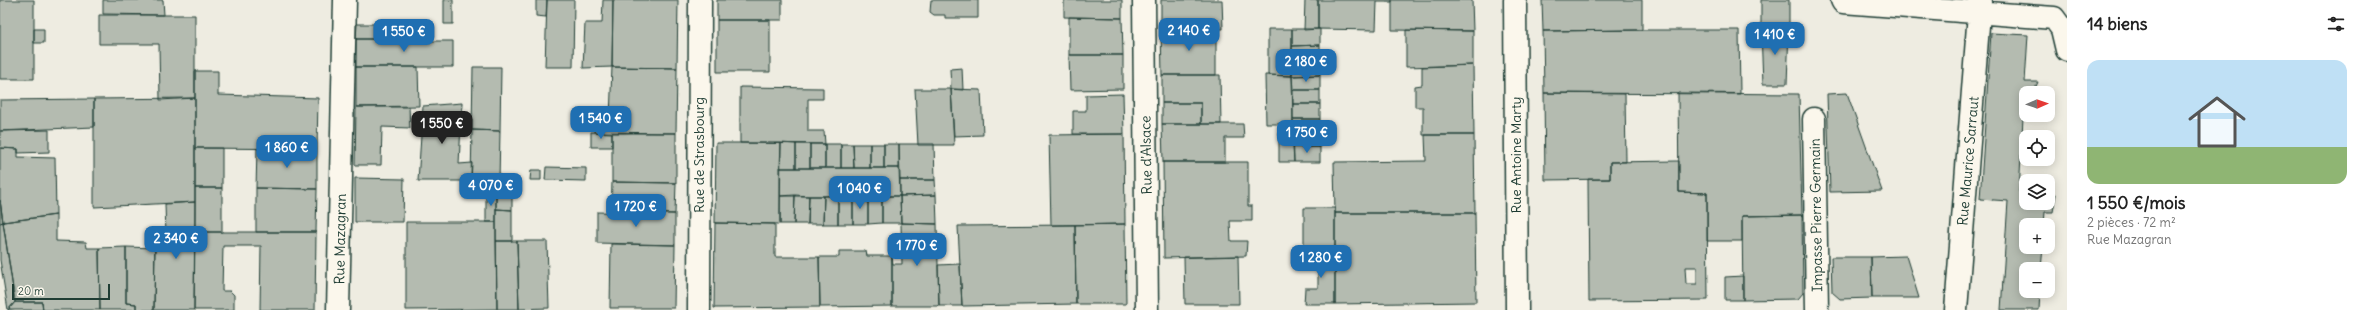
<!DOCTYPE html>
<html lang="fr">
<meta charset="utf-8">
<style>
:root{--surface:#fff;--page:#f6f6f6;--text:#222;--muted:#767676;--accent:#1f6fb2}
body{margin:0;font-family:Delius,sans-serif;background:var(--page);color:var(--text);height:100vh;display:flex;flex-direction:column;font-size:15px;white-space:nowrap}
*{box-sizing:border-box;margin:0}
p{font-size:13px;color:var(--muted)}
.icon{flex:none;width:22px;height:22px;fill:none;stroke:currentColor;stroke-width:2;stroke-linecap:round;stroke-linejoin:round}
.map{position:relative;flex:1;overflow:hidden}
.drawer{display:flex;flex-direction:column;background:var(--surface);width:300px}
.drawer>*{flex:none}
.needle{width:26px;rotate:88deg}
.buttons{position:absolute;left:2019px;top:86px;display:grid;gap:8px}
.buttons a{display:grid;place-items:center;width:36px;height:36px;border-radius:8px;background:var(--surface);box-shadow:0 2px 10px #0003;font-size:20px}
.scale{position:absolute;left:12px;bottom:10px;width:98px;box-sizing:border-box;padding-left:4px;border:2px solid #1f3d34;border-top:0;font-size:11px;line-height:14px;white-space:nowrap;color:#1f3d34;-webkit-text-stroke:3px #fbf7ec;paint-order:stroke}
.price{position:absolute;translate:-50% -34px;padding:0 9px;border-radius:8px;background:var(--accent);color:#fff;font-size:13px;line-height:26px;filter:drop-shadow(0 1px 2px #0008)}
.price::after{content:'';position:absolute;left:50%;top:24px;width:12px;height:9px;margin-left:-6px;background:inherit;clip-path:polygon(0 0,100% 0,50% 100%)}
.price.on{background:#222;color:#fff}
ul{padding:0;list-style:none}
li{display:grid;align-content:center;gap:8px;height:212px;padding:0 20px}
li span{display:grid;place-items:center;height:124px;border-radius:12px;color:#555}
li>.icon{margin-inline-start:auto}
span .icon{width:72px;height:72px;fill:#fffc;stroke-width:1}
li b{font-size:17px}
h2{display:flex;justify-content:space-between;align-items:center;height:48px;padding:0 20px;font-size:17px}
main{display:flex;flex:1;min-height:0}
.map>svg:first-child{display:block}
.building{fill:#b4bbb0;stroke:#1f3d34;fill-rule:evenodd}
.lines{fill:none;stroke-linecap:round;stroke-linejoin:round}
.minor-casing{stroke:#1f3d34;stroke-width:25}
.tertiary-casing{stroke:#1f3d34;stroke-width:25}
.minor{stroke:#fbf7ec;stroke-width:22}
.tertiary{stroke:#fbf7ec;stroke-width:22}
.labels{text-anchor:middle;stroke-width:3;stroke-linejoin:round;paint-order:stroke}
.street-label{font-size:14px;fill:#1f3d34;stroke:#fbf7ec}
</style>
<main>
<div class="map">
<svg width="2067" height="310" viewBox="0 0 2067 310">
<rect width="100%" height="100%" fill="#eeece1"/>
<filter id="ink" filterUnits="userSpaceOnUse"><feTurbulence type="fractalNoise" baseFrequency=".025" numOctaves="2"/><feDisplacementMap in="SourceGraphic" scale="8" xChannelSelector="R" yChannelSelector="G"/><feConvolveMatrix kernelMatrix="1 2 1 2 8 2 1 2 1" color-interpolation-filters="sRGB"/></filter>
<g filter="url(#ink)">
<!-- building -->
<path class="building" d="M0,0H34V79H0Z
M103,0H163L164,15L103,14Z
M444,0H453V24H444Z
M536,0H547L546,17L536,16Z
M547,0H574L573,67H545Z
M603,0H613L612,67L583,68L585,23H602Z
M613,0H678L677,68L612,67Z
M717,0H782V20H717Z
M931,0H978V18H945V15H934L930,12Z
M1064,0H1122V18L1064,17Z
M1161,0H1222L1223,29L1161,28Z
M1305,0H1318V29L1304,30Z
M1318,0H1392V2H1377L1376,30L1318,29Z
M1392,0H1472L1473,31L1392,30Z
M1542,0H1642V30L1543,31Z
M1761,0H1789V29L1761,30Z
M99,15H195V98L160,100L159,44H99Z
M1069,17L1122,18L1123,55H1069Z
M717,20H770V72H717Z
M357,24H413L412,39H356Z
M1161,28L1216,29V75H1162Z
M34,29H44V43H34Z
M1268,29H1292V76L1268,75Z
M1292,29H1320V45L1292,46Z
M1789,29L1787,84H1763L1761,30Z
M1406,30L1473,31V65L1406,67Z
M1642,30H1739L1740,94L1544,93L1543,31Z
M1991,33L2028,35L2025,82H2038L2033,93H2026V99H2024L2019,192H2026V203H2048V193L2056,194L2053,212H2045L2044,225H2026V247H2043L2041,269H2026V291H2040L2039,310H2001L2008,201L1980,199Z
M356,39H412L413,41H453V67H356Z
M1320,45V60H1292V46Z
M1069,55H1123V89L1070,90Z
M1292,60H1320V75L1292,76Z
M1473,65L1474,135H1423V107H1415V86L1422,85V67Z
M356,67H418L419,106L356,107Z
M473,67H501L500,131L472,130Z
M612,67L677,68L676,133L594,132V118H610Z
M962,68L963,90L951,89L950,69Z
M195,71H218V95L318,98L317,149L195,148Z
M1162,75H1220L1221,124H1201V103H1162Z
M1265,75L1292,76L1293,124H1266Z
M1320,75V90H1293L1292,76Z
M740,87L823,88V99H808V131H824L825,144L740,143Z
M915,89H951L954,145H918Z
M951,89L981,90L983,135L954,136Z
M1293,90H1320V104H1293Z
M1544,93L1625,94L1626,162H1610V179L1545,180Z
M1678,93L1799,94L1802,215L1742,216V241H1707V193L1679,192Z
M1847,93L1882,191L1830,192L1827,94Z
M1123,94L1124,134H1073V111H1086V95Z
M195,98V202L94,207V99Z
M94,99V127L0,131V100Z
M462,103L459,164L472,163L471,181H418L423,106Z
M1162,103H1201V124H1162Z
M1293,104H1320V119H1293Z
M356,107H409L410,128L382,127L381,165H355Z
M1293,119H1320V133H1293Z
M1162,124H1243L1244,138H1225V162H1163Z
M1279,124H1293L1294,162H1279Z
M49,130V152L18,153V149L0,148V131Z
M472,130L500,131L499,180L471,179Z
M591,132L612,133V147H591Z
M612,133H676V183L612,182Z
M1293,133H1320V147H1293Z
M1124,134L1125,224L1051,225L1049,135Z
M1425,135H1474L1475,213H1335L1334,162L1426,161Z
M716,143H781L780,224L715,223Z
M781,143L796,144V168H780Z
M796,144H810V168H796Z
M810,144H825V168H810Z
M825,144H841V168H825Z
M841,144H853L854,168H841Z
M853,144H870V168H854Z
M870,144H884V168H870Z
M884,144H899V168H884Z
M899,144H934L935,180H900Z
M1293,147H1320V162H1294Z
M0,148L18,149V157L55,158L56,215L3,222L0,200Z
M195,148H222V188H195Z
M257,149H317V189L256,188Z
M1679,161V192L1707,193L1708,300L1589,301L1588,179H1610V162ZM1685,267H1697V284H1686Z
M1163,162H1248V206H1252V221H1230L1231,241H1247L1246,256L1164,258Z
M546,167L586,168V181L545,180Z
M780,168H899L900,196H780Z
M531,170H541V180H530Z
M355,178L404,179L403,222H355Z
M476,179L496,180V192L476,191Z
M496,180H512V210L496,209Z
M900,180H935L936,195L900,196Z
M612,182L676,183L675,214L611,213Z
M195,188H222V232H195Z
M256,188L317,189L316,232H256Z
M486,191L496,192V222H486Z
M795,195L794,224H780V196Z
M795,195L809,196L808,224H794Z
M838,195V224H823L824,196Z
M838,195L853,196V224H838Z
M936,195L937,224L901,223L900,196Z
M809,196H824L823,224H808Z
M853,196H868V224H853Z
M868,196H882V223L868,224Z
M882,196H900L901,223H882Z
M0,200L3,222L0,223Z
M195,202L194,310H154L155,236H166L165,204Z
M1304,208H1335V254L1304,255Z
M496,209L512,210V241H496Z
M597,212L675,214V245L597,243Z
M1335,213H1475L1476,302L1335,304Z
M56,215V241L86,242L87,248H99L100,310H43L42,302H15L3,222Z
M1802,215L1803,293L1798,299L1743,300L1742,216Z
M3,222L15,302L8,310L0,260V223Z
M406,222H496L497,309L406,310Z
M715,223L775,224V257H819L820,307L714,308Z
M901,223L937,224L939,306H892V256L893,264H902Z
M1125,224L1126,304H1076L1075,225Z
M1075,225L1076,304L962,306L958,226Z
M195,232H316L315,310H260L261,246H223L222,291H230L234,295V310H194Z
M496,241H517L519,309H497Z
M517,241H547L549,308L519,309Z
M611,244L675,245L674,308H610Z
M126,247L155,248L154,310H136V304L126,303Z
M126,247V303L136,304V310H100L99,248Z
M839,251H866L867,256H892V306L820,307L819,257H839Z
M1335,254V304H1304L1305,288H1318V269H1304V255Z
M1238,256L1239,304H1185L1184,257Z
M1906,256L1919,298H1872L1871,257Z
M1831,257H1871L1872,298L1840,299L1832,292Z
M960,264L962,306H939L938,265Z
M1743,276V300H1725V277Z
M15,302H42L43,310H8Z"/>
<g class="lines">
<defs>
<path id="minor" d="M1144,0L1147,310
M1842,0L1843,2L2054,18L2062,29L2067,50
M1814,119L1817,310
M338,310L345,0
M699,310L700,0
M1956,310L1980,0"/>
<path id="tertiary" d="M1515,0L1517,310"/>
</defs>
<!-- minor casing -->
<use href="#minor" class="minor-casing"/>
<!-- tertiary casing -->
<use href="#tertiary" class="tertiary-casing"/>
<!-- minor -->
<use href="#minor" class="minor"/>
<!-- tertiary -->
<use href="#tertiary" class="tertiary"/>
</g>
</g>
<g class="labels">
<!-- street labels -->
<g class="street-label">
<text transform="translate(699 155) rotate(-90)" y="5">Rue de Strasbourg</text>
<text transform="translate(1146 155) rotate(-91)" y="5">Rue d'Alsace</text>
<text transform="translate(1516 155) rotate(-90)" y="5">Rue Antoine Marty</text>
<text transform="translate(1968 161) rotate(-85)" y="5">Rue Maurice Sarraut</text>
<text transform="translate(1816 215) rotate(-91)" y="5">Impasse Pierre Germain</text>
<text transform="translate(340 239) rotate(-89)" y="5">Rue Mazagran</text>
</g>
</g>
</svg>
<div class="buttons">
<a><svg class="needle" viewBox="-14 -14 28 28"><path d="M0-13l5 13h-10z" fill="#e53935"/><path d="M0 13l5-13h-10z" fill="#767676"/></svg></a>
<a><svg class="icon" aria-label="locate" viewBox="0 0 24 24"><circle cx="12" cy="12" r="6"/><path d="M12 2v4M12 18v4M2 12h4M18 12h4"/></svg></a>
<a><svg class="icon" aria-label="layers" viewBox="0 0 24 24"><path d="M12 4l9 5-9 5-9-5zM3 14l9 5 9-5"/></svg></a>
<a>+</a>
<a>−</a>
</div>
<div class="scale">20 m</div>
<b class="price" style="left:1189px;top:52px">2 140 €</b>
<b class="price" style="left:404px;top:53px">1 550 €</b>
<b class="price" style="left:1775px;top:56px">1 410 €</b>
<b class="price" style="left:1306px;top:83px">2 180 €</b>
<b class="price" style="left:601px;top:140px">1 540 €</b>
<b class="price on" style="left:442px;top:145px">1 550 €</b>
<b class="price" style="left:1307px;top:154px">1 750 €</b>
<b class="price" style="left:287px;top:169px">1 860 €</b>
<b class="price" style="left:491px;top:207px">4 070 €</b>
<b class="price" style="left:860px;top:210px">1 040 €</b>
<b class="price" style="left:636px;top:228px">1 720 €</b>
<b class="price" style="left:176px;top:260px">2 340 €</b>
<b class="price" style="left:917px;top:267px">1 770 €</b>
<b class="price" style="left:1321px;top:279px">1 280 €</b>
</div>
<section class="drawer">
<h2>14 biens<svg class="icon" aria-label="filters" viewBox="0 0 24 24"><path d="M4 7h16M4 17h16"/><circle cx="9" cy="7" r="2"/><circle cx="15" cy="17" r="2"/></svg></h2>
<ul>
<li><span style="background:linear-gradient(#bfe0f5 70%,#8fb573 0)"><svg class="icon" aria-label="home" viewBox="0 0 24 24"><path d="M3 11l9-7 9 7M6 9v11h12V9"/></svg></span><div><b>1 550 €/mois</b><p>2 pièces · 72 m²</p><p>Rue Mazagran</p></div></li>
</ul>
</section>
</main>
